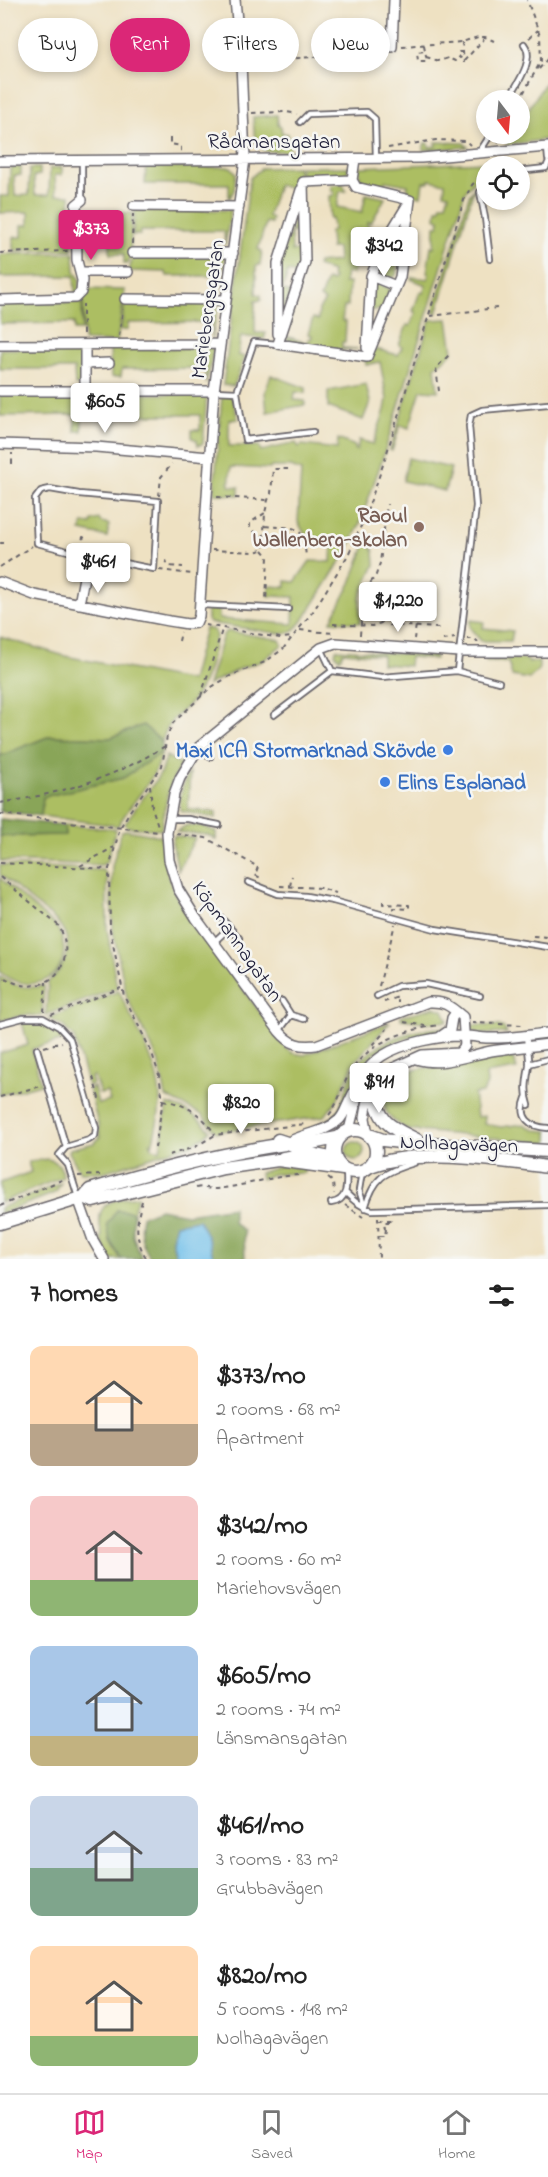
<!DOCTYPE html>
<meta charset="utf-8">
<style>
:root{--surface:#fff;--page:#f6f6f6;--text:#222;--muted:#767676;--line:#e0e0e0;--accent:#db2777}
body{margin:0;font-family:"Indie Flower",sans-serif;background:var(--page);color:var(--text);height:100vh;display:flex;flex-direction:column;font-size:22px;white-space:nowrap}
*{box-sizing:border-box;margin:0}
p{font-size:20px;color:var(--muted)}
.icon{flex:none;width:33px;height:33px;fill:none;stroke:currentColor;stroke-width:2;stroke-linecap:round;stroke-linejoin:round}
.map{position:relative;height:1259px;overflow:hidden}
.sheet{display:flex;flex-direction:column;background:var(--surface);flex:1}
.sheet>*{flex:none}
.banner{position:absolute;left:18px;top:18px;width:513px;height:54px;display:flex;gap:12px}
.needle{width:39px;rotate:164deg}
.controls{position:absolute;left:476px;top:90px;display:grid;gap:12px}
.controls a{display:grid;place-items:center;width:54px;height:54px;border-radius:50%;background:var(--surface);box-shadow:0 3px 9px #0003;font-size:30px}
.price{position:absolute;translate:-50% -51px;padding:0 14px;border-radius:6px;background:#fff;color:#222;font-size:20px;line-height:39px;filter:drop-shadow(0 2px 3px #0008)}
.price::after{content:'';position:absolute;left:50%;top:36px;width:18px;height:14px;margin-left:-9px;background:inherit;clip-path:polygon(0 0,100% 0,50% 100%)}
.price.active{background:var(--accent);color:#fff}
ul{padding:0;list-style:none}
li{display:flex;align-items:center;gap:18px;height:150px;padding:0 30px}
li span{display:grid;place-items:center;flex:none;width:168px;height:120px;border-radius:12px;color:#555}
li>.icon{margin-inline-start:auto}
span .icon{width:72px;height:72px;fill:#fffc;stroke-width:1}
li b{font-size:26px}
h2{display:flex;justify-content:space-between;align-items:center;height:72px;padding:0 30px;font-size:26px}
.pill{padding:0 21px;border-radius:27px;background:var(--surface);box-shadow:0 3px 9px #0003;font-size:21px;line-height:54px}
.pill.active{background:var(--accent);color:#fff}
.tab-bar{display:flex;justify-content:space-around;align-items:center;height:84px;border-top:2px solid var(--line);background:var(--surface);font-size:16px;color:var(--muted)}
.tab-bar a{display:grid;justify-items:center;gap:3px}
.tab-bar .active{color:var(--accent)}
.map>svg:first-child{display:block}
.green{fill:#acbe62;stroke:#67704e;stroke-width:1.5}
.forest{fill:#89a558;stroke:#56644a;stroke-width:1.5}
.water{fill:#6fbfea;stroke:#487092;stroke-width:1.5}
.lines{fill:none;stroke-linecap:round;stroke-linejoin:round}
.lane-casing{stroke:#69656a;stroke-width:8}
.street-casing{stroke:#69656a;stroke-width:12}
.secondary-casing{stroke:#69656a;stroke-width:15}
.path{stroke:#69656a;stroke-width:2;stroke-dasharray:4.5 4.5;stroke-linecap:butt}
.lane{stroke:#fff;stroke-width:4.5}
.street{stroke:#fff;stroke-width:9}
.secondary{stroke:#fff;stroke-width:12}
.education-dot{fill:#8d6e63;stroke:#f6f6f2;stroke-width:2}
.shop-dot{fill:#3f7fe0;stroke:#f6f6f2;stroke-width:2}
.labels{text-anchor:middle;stroke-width:5;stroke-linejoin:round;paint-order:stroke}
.street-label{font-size:21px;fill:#22223b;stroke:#f6f6f2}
.education-label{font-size:21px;font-weight:bold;fill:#785e54;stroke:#f6f6f2;text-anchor:end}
.shop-label{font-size:21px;font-weight:bold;fill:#366cbe;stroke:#f6f6f2;text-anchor:end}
</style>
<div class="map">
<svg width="548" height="1259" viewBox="0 0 548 1259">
<rect width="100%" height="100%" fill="#f6f6f2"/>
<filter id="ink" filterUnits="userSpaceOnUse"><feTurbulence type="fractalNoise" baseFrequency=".0167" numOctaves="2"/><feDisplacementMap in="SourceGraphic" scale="12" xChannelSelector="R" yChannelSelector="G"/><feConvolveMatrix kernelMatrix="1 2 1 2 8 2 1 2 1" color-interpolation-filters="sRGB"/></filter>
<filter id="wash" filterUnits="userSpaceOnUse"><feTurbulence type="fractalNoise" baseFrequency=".008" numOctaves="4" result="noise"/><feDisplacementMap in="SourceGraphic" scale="24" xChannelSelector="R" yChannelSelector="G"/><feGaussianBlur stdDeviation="1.35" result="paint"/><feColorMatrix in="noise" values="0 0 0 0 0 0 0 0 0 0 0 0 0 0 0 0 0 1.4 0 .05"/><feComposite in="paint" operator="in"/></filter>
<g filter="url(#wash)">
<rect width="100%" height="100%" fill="#eee1c2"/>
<!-- green -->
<path class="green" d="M548,78V139L506,145L513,134H519V124Z
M277,115L278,124L281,127L282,133L288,134L290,152L265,151L255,142L253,117Z
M436,142L464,143L468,147L423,150L425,143H428L429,147L436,146Z
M486,162V165L465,192L382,460L359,526L344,556L302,622L292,632L282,634L210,623L207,620V609L219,610V619L293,624L294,597L269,596V586L286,587V581L295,582L310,561L331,562L332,542H319L318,538L306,536L298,522L301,471L291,467H271L270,469L231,467L229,486L239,487V495L214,494L222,396L226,395L232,396L238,419L229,420V446H259L261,451L296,443L299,447L302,445L337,449L338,439L355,446V450H357L359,440L373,444L385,410L387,399L380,362L366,365L365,359L376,349L398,355L402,347L399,345L407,325L410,326L416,312L413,311L420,292L423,293L426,285L411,279L412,277L428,279L429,274L427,273L431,246L434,247L435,226H439L440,219L436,218L437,209H440L441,204H446L449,194L444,193L445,183L429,180V182H423L421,196L407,193L408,185L385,181L383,188L360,182L359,167Z
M21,167V175L14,176L15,196L29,195L30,168H40V175L34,176L35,195H49L50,168L62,167V175H55L56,195H70L72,250H13V240L15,237H22V225H29V212L0,213V196H9L10,168Z
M146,167H231L236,173L234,190L229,199V184H145Z
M298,167V190L293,191V189L278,185L268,216L272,218L271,223L266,222L258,249L262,251L260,265L256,266V294L261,295V300L255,301V333H266L264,339L241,336L238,355L245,357L234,386L223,385L250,178L262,168Z
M300,167H349L346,176L301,177Z
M486,173V177L473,192L437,313L433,312L469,195Z
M343,184L346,191H340L337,207L362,212L366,194L385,198L371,223L368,222L367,225L370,227L356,256L352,254L349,264L354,267L353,273H346L344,283H349L348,306L344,307L342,321H346L345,342H342V348L358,349L342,350L290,343L285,336L307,343L308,339H311L312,335L308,334L313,318L318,320L319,309L325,301L320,298L327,280L332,282L334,278L331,277L332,272L317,266L318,263L338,261L337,248H331L330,231L333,230L332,219H330L329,196L334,195V191H331V185Z
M300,203L301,232H291L292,251H301V263L297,274L288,272L282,290L290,293L280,322V262Z
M135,210H231L225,245L224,231H140V235H133Z
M79,213H132L130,256L127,264H124V254H110V234L79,233Z
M388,247L399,252L396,275L391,279L375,273Z
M74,253L75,272L80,279L79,291L75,293L74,276L0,277V254Z
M225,255L219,292L218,276H167L166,272L129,271L133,256Z
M373,281L390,289L382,310H371Z
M83,289L125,290L117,342L84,341Z
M219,301L212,338V322L128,323V330H121L125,302Z
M82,302V330H74V323L0,324V303Z
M448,319L453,352L435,367L438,391L421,390L409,428L400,425L392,451L390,450L430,320Z
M81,348V378L79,385H75L74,369H0V349Z
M110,348H214L206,384L205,368L122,369L121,377H111Z
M271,375L306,388V393L295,392L294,400L305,401V405L267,412L265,392Z
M366,384L370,402L363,420L328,407V391Z
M82,394V431H75V415L0,416V395Z
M110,394H207L203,443L198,446L197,440L192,438V430H200V415H115V423H110Z
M408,458L451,468L445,491L403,481Z
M99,519L101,522L109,524L107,537L81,531L83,523L91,524L92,521Z
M368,538L374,552L375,565L360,597V623L331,621L351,583Z
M470,620L484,622L483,628L513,631L511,641H481L470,628Z
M205,628L214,630L216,636C213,654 207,678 197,694C184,715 169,714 162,742L143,725L110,738L50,736L0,756V637L65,656L191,681Z
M227,631L276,639L280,640L282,645L262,661L241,668L208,685L223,635Z
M336,649L436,656L435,659L410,657L409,666L382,664V655L343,652L340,659L335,654Z
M486,659H527L528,662H539V669L529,679L512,676L508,662H486Z
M162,752C158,778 130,803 118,826L41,816L43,797L123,778Z
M166,756L181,764C168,784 165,807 161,830L127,827L125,824C136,803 164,778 166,756Z
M190,771L188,809L216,812V818L181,811C177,797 183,783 190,771Z
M64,825L116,829L107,862L102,865L0,861V836L65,835Z
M187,825L203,826L216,832V840L208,835L176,832Z
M125,830L161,836C164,860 168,880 179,902L287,1049L293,1053L304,1055L390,1022L354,1063L337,1100L325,1116L216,1132L201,1114L166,1097L158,1060L127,998L113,931L111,896L112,866L121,832Z
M174,836L195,838L178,871L172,842Z
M0,865L103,870L107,875V928L117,988L46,1015L48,982C66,968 75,944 59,924C52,916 42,909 33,902C22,893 12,883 0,875Z
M0,878L56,926C82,967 37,1003 0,972Z
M0,976C14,987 28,990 44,985L42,1016L24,1015L0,1021Z
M119,991C134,1026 159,1061 160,1099C160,1115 156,1130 152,1145L150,1141L152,1148L160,1150L167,1104C186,1109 197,1116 210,1130L205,1136L192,1144L104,1172H80L69,1152L70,1149L94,1143L100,1137L99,1128L89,1089L94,1087L98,1104L110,1101L107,1092L100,1094L94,1076L91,1077L93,1084L88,1086L74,1038L63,1026L48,1018Z
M434,1007L443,1010L448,1021L432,1023L401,1019V1016Z
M33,1021L59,1030L67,1039L32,1049L41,1084L0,1095V1053L28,1045L22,1022Z
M469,1025L500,1026L504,1028L507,1033L482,1034L472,1031Z
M446,1027C440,1032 432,1032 424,1034C403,1039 381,1045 366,1062C341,1088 354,1116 312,1128C319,1122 329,1121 335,1114C344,1103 345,1088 351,1075C369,1041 410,1030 446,1027Z
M507,1053L514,1060L517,1069L486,1074L487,1084L483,1093L474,1094L477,1117L485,1116L484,1124L501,1127L524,1124L535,1130L548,1131V1143L408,1130C394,1122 384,1116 384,1099C385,1064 439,1068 462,1063C477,1060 492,1055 507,1053Z
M346 1151a9 9 0 1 1 18 0a9 9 0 1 1-18 0Z
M190,1153L145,1166L100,1181L91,1182L84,1178L105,1176Z
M47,1159C58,1161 62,1167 63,1177L0,1203V1183L31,1172L28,1162Z
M281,1166L305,1168L304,1173L273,1174L261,1179L260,1173Z
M61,1183L56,1192L50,1195L0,1214V1208Z
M138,1196L133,1212L117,1210L110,1241L121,1259H110L100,1238L102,1236C93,1203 109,1200 138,1196Z"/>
<!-- forest -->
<path class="forest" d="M143,725L162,742V752L123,778L43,797L41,816L0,811V756L50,736L110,738Z
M0,819L64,825L65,835L0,836Z
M233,1207V1222L244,1231L245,1259H214L207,1236L172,1240L177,1259H151C142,1245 138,1233 142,1216L160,1209L187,1214Z
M117,1210L133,1212V1236L142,1259H121L110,1241L107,1224Z"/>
<!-- water -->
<path class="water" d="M199,1220L207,1236L214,1259H177L172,1240L176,1224Z"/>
</g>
<g filter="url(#ink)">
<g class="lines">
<defs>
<path id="lane" d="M508,100C516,85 536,60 524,44
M300,122L308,114L367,112L375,119L376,159
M547,147L548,159
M480,151L491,134
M519,171L546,168L548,163
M486,183L480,192L485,218L490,259
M82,200V161
M278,344L254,342L237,392L245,440L313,432
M214,391L237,392
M50,489L79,494L158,501L154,569L79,554L37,543L35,499L41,491Z
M201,605L288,609
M321,648L332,671
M457,671L499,682
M274,715L332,671L382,677L457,671L476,506L469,426L471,415L482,410L548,404
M199,747L210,757
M169,819H188L219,825
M248,882L278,894L306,896L333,901L435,929L548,947
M222,919L239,938
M215,941L230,927
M377,996L398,986L426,984L480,996
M282,1001L291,1015L304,1019
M0,1024L23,1018H43L59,1027L70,1039L96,1128L95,1136L89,1140L66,1147L59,1155L68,1165L78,1197
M279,1031L291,1015
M526,1036C527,1045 530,1057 529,1066C527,1079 524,1091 529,1105
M37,1049L66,1147
M529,1064L548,1059
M526,1098C518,1118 530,1127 548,1128
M362,1172L359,1190L365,1208
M346,1193C354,1201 361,1207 372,1210L548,1205
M331,1203C348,1201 347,1185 346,1171
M365,1208C374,1177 384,1172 414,1163"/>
<path id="street" d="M392,47L394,0
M0,161L421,158L548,147
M352,180L303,182L305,262L278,344L367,357L400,277L410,200L356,187L352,180L355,159
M134,206L239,207
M132,253H233
M80,272H128
M371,276L396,286
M125,299L226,300
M0,300L75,298L81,292L82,280L77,261L76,205L82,200
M278,334V263L301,190
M0,345L220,344
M367,348L371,276L386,240L408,204
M85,364L109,363
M0,391H214
M85,391V345
M0,444L96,447L209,457
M0,582L34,595L169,621L188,624L196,623L199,616L214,391L245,159L241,62L235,0
M79,604L88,556
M440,1037L450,1030L452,1018L456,1012
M416,1059C441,1067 466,1056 491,1051C510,1048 529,1047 548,1044
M349,1130L356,1102L353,1096
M368,1134L365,1118L368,1099L389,1070L422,1055L459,1053L465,1046L463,1017C450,1006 445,1001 428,1002L316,1045C299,1047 290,1044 279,1031L196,918L178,889L169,860L167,833L174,794L180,778L199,747L321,648L335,643L459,652H548
M285,1144C302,1133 325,1133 339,1120C344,1115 345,1110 348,1104C356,1087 365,1067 382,1056C402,1043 442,1035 465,1036C473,1036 481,1038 488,1038C508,1039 528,1035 548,1033
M78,1198L93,1240L104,1259"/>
<path id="secondary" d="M373,1090C380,1125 389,1126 419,1141
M334 1151a21 21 0 1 1 42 0a21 21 0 1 1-42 0Z
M369,1135L383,1140L409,1143L548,1151
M278,1140L296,1146L337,1138
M283,1158L310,1154L335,1159
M370,1166C422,1148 494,1160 548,1167
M84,1197L93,1201L223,1168L278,1160L343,1169
M0,1223L84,1197L90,1190C155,1170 218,1154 285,1144"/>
</defs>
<!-- lane casing -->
<use href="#lane" class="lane-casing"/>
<!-- street casing -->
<use href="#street" class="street-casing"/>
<!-- secondary casing -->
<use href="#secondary" class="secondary-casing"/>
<!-- path -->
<path class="path" d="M529,38L538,30
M462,42L464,63
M424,45L427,61H418L417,52L425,51
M402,46L462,42L478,37H485L494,41
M357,51L358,61
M463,52H459L457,55L460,58L463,56
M426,57L439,61L448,58L455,61L458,57
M251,61L330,56L344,52L382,48
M464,61L484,39
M539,69L548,58
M519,101L541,61L540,35L527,0
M252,113L287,112L297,114
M170,138V144L181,146V152
M498,142L502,134
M388,148L436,140L466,141L470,145
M487,166L490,161
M132,244L133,214
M0,253L69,251
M430,316L497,308
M83,334V304
M119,336L123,309
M439,391L436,368L451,353
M12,464V453
M159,496L161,477L172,464
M217,497L268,500
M265,526C297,529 303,522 306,557
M264,539L250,528V523L265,513
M0,543H4
M80,548L83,537L85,538
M212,550L253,552L263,550L265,513L268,500L271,494L273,469H290
M263,550L268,556L266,602
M166,560L168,566L183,567
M0,567L32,546
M159,570L192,574
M333,624L372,626L381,623L380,619L390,615L417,618L414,639
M205,625L280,638L294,637
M389,625L439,628
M300,630L333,633
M360,635L363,598L366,589L376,575L380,563L387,504
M467,639H475L478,642
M443,640L455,638
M179,641L181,632
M201,696L222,630
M150,785L152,807L158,826
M0,803C59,794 115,778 165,746
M0,814L158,832
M176,834L206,838L258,867L255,875L261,878
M0,863L109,869
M80,866L114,847
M0,877L59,926C82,969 38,1005 0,974
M280,886L321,888L336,893
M290,886L292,876
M383,901V904L409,905V909L394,908V910
M533,936L548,937
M379,986L395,924
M384,1002L398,997V1003
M44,1012L46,982
M51,1015L121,988
M404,1022L425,1026
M472,1023L524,1025
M373,1045L387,1029
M44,1047L62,1042
M93,1077L100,1102
M0,1097L41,1086
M163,1100C186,1104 204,1115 215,1135
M329,1115C338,1104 341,1090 347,1078C365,1043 403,1030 440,1025
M155,1148L163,1100L159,1075L152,1053L124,996L110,930L109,869L120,828L130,811L162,766L167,736L173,723L210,688L230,676L265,662L283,649L314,610L348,555L365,517L385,459L464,200L472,185L486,169
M169,1155L195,1147L215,1135L305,1124
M78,1176L100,1175
M328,1178L333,1182L334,1194
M196,1188C202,1186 208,1189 214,1189C243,1187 270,1176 299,1175
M142,1201C136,1223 134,1239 147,1259
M345,1205L363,1217
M0,1206L64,1179
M378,1217L379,1259
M378,1220H392V1222H384L385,1229
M379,1236H385L386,1229"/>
<!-- lane -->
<use href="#lane" class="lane"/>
<!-- street -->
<use href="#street" class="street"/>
<!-- secondary -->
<use href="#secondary" class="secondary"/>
</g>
</g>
<!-- markers -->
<circle class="education-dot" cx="419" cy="527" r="6"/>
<g class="shop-dot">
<circle cx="448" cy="750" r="6"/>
<circle cx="385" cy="782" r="6"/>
</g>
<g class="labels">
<!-- street labels -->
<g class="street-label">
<text x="274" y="148">Rådmansgatan</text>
<text transform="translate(207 309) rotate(-82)" y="7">Mariebergsgatan</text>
<text transform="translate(238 941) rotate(55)" y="7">Köpmannagatan</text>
<text transform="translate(459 1143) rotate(2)" y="7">Nolhagavägen</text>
</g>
<!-- education labels -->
<g class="education-label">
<text x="407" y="522">Raoul<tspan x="407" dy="24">Wallenberg-skolan</tspan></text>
</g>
<!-- shop labels -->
<g class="shop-label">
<text x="436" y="757">Maxi ICA Stormarknad Skövde</text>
<text x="397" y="789" text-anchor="start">Elins Esplanad</text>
</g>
</g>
</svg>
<div class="controls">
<a><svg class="needle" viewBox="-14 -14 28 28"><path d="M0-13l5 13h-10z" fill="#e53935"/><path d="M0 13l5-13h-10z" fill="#767676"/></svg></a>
<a><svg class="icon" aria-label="locate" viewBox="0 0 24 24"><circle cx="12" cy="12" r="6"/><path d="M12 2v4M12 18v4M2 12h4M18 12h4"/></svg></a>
</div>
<b class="price active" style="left:91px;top:261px">$373</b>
<b class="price" style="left:384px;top:278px">$342</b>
<b class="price" style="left:105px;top:434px">$605</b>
<b class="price" style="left:98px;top:594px">$461</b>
<b class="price" style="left:398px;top:633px">$1,220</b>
<b class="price" style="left:379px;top:1114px">$911</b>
<b class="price" style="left:241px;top:1135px">$820</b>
<div class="banner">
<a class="pill">Buy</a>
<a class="pill active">Rent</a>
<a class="pill">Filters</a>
<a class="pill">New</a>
</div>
</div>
<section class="sheet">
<h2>7 homes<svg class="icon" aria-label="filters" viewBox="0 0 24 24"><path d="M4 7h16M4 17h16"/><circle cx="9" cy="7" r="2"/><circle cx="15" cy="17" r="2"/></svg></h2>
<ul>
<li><span style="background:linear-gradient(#ffd9b3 65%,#b9a48a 0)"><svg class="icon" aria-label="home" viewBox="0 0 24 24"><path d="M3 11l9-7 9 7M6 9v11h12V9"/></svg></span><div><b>$373/mo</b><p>2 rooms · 68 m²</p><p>Apartment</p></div></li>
<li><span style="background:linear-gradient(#f6c9c9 70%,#8fb573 0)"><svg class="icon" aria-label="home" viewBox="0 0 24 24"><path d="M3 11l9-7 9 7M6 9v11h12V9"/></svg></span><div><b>$342/mo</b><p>2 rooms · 60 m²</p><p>Mariehovsvägen</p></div></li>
<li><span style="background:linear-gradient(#a9c7e8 75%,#c2b280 0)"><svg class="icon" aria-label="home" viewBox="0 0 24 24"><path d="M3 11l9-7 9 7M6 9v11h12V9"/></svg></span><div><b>$605/mo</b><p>2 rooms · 74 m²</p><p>Länsmansgatan</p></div></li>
<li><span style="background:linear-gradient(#c9d6e8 60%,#7fa58c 0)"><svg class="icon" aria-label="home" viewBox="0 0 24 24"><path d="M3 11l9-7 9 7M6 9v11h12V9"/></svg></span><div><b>$461/mo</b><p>3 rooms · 83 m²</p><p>Grubbavägen</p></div></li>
<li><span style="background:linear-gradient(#ffd9b3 75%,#8fb573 0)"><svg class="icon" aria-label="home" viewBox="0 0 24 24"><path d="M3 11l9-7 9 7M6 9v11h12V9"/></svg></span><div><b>$820/mo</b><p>5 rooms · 148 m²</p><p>Nolhagavägen</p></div></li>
</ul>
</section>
<nav class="tab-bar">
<a class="active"><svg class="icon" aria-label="map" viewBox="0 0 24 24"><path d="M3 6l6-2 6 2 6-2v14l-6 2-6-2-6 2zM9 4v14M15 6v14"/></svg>Map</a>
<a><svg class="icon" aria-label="saved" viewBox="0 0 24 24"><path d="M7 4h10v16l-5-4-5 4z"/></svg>Saved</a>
<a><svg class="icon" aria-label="home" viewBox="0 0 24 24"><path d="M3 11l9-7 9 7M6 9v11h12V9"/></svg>Home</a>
</nav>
